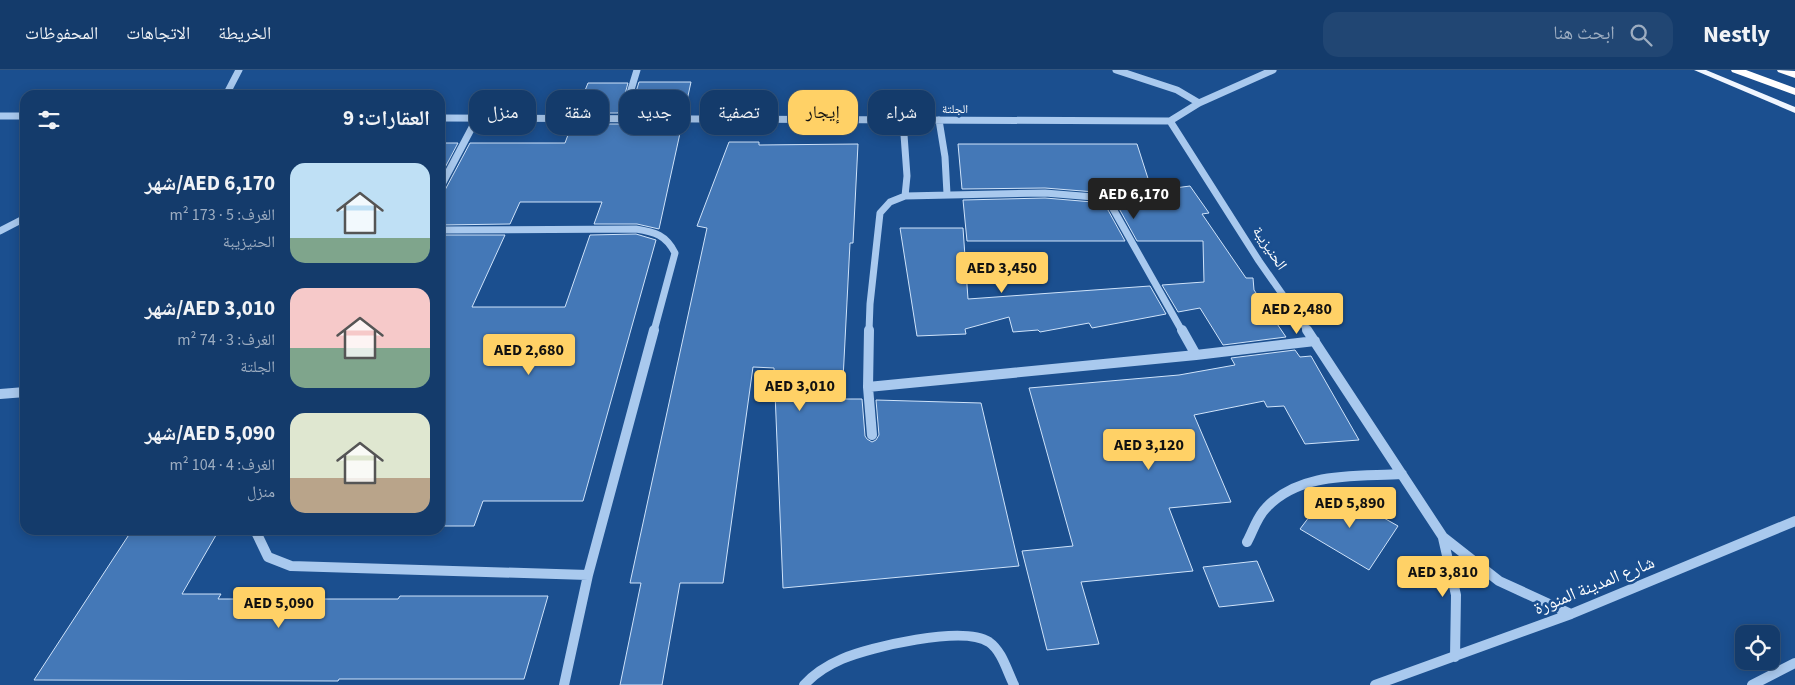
<!DOCTYPE html>
<html lang="ar">
<meta charset="utf-8">
<style>
:root{--surface:#143b6b;--page:#214673;--text:#f1f3f6;--muted:#9dadc1;--line:#33557e;--accent:#ffd166}
body{margin:0;font-family:"Source Sans 3","Noto Naskh Arabic",sans-serif;background:var(--page);color:var(--text);direction:rtl;height:100vh;display:flex;flex-direction:column;font-size:19px;white-space:nowrap}
*{box-sizing:border-box;margin:0}
p{font-size:16px;color:var(--muted)}
.icon{flex:none;width:28px;height:28px;fill:none;stroke:currentColor;stroke-width:2;stroke-linecap:round;stroke-linejoin:round}
.map{position:relative;flex:1;overflow:hidden;direction:ltr}
.panel{position:absolute;left:20px;top:20px;width:425px;height:445px;display:flex;flex-direction:column;background:var(--surface);border-radius:15px;box-shadow:0 2px 12px #0003,0 0 0 1px var(--line);direction:rtl}
.panel>*{flex:none}
.guide{position:absolute;left:460px;top:20px;width:475px;height:45px;direction:rtl;display:flex;gap:10px}
.controls{position:absolute;left:1735px;top:555px;display:grid;gap:10px}
.controls a{display:grid;place-items:center;width:45px;height:45px;border-radius:10px;background:var(--surface);box-shadow:0 2px 12px #0003,0 0 0 1px var(--line);font-size:25px}
.price{position:absolute;translate:-50% -42px;padding:0 11px;border-radius:5px;background:var(--accent);color:#111;font-size:16px;line-height:32px;filter:drop-shadow(0 1px 2px #0008)}
.price::after{content:'';position:absolute;left:50%;top:30px;width:15px;height:11px;margin-left:-8px;background:inherit;clip-path:polygon(0 0,100% 0,50% 100%)}
.price.active{background:#222;color:#fff}
ul{padding:0;list-style:none}
li{display:flex;align-items:center;gap:15px;height:125px;padding:0 15px}
li span{display:grid;place-items:center;flex:none;width:140px;height:100px;border-radius:15px;color:#555}
li>.icon{margin-inline-start:auto}
span .icon{width:60px;height:60px;fill:#fffc;stroke-width:1}
li b{font-size:21px}
h2{display:flex;justify-content:space-between;align-items:center;height:60px;padding:0 15px;font-size:21px}
.pill{padding:0 18px;border-radius:15px;background:var(--surface);box-shadow:0 2px 12px #0003,0 0 0 1px var(--line);font-size:18px;line-height:45px}
.pill.active{background:var(--accent);color:#111}
header{display:flex;align-items:center;gap:30px;box-sizing:border-box;height:70px;padding:0 25px;background:var(--surface);border-bottom:1px solid var(--line)}
header strong{font-size:24px}
nav{display:flex;gap:28px;margin-inline-start:auto;font-size:18px}
.search{width:350px;height:45px;background:var(--page);display:flex;align-items:center;gap:12px;box-sizing:border-box;padding:0 18px;border-radius:15px;color:var(--muted);font-size:19px}
.map>svg:first-child{display:block}
.building{fill:#4478b7;stroke:#cfe3fa}
.lines{fill:none;stroke-linecap:round;stroke-linejoin:round}
.minor-tunnel{stroke:#3d69a0;stroke-width:7;stroke-dasharray:7 4;stroke-linecap:butt}
.minor-far1{stroke:#a9c9ee;stroke-width:7}
.minor{stroke:#a9c9ee;stroke-width:10}
.major{fill:#f0f6ff;fill-rule:evenodd}
.highway{fill:#fff;fill-rule:evenodd}
.labels{text-anchor:middle;stroke-width:5;stroke-linejoin:round;paint-order:stroke}
.far-street-label{font-size:12px;fill:#fff;stroke:#1b4f8f}
.street-label{font-size:15px;fill:#fff;stroke:#1b4f8f}
.near-street-label{font-size:18px;fill:#fff;stroke:#1b4f8f}
</style>
<header>
<strong>Nestly</strong>
<div class="search"><svg class="icon" aria-label="search" viewBox="0 0 24 24"><circle cx="10" cy="10" r="6"/><path d="M15 15l6 6"/></svg>ابحث هنا</div>
<nav><a>الخريطة</a><a>الاتجاهات</a><a>المحفوظات</a></nav>
</header>
<div class="map">
<svg width="1795" height="615" viewBox="0 0 1795 615">
<rect width="100%" height="100%" fill="#1b4f8f"/>
<!-- building -->
<path class="building" d="M639,12H691L684,44L629,43L631,36L626,32L621,35L618,43H576L588,13H628L625,24L626,27L631,28L635,25Z
M572,54H682L659,159L637,154H594L602,132H520L510,154L440,155V123L445,120L470,73H565Z
M729,72H759V75L858,74L853,173H850L842,329H862L865,366L867,369L872,372L876,370L879,365L876,330L981,333L1019,496L783,518L774,298L753,297L723,513H680L662,615H620L641,513H630L707,158L697,156Z
M440,73H458L440,107Z
M958,74H1137L1152,121L1190,116L1209,143L1202,144L1246,208H1253L1254,220L1286,267L1223,275L1200,238L1178,242L1162,215L1204,212L1203,171H1137L1116,133L1106,125L1095,122L1045,118L962,119Z
M1045,128L1093,132L1101,135L1108,140L1125,171H967L963,130Z
M900,158H963L968,229L1150,216L1166,244L1092,258L1089,253L1040,262L1038,260L1013,262L1009,247L965,259L966,264L917,266Z
M636,164L656,170L583,431H483L474,456H440V165H505L472,237H565L590,165Z
M1295,280L1300,287L1311,286L1359,370L1305,374L1284,336L1267,337L1264,331L1194,345L1231,432L1169,438L1193,501L1081,512L1099,574L1047,580L1022,481L1073,476L1029,318L1179,305L1235,295L1231,288Z
M1331,418L1398,456L1369,500L1300,459Z
M132,460H219L182,524H221L218,529H398L400,526H548L524,609H339L338,611L34,610Z
M1257,491L1274,531L1219,537L1203,497Z"/>
<g class="lines">
<!-- minor-tunnel -->
<path class="minor-tunnel" d="M626,37L630,23"/>
<!-- minor-far1 -->
<path class="minor-far1" d="M1116,0L1177,20L1199,33
M630,23L637,0
M226,25L239,0
M0,46H25
M440,48L1170,51
M621,49L626,37
M939,50L945,87L947,124
M903,51L907,106L905,126
M1170,51L1259,191L1308,261
M1170,51L1199,33L1273,0
M440,118L477,48
M440,160L636,159C655,162 666,165 675,183L654,261
M0,161L25,148
M869,261L870,234L880,143L890,132L905,126L1045,123L1094,127L1104,130L1112,137L1182,261"/>
<!-- minor -->
<path class="minor" d="M869,260L868,317L872,365
M1182,260L1196,285L1315,271
M1307,260L1443,467L1499,511L1571,544
M868,317L1196,285
M0,324L25,322
M255,460L268,487L291,496L588,505
M1443,468L1456,525L1455,587
M1247,472C1253,461 1257,447 1266,438C1300,401 1356,407 1402,404
M564,615L588,505L654,260
M804,615C814,604 828,595 842,589C870,577 963,555 989,572C1002,581 1007,601 1014,615
M1375,615L1571,544L1795,451
M1752,615L1795,593"/>
<!-- major -->
<path class="major" d="M1694,0H1706L1795,37V43Z"/>
<!-- highway -->
<path class="highway" d="M1731,0H1746L1795,18V25L1732,2Z
M1777,0L1795,1V8L1778,2Z"/>
</g>
<g class="labels">
<!-- far-street labels -->
<g class="far-street-label">
<text x="955" y="43">الجلتة</text>
</g>
<!-- street labels -->
<g class="street-label">
<text transform="translate(1270 178) rotate(56)" y="5">الحنيزيبة</text>
</g>
<!-- near-street labels -->
<g class="near-street-label">
<text transform="translate(1594 515) rotate(-22)" y="6">شارع المدينة المنورة</text>
</g>
</g>
</svg>
<div class="controls">
<a><svg class="icon" aria-label="locate" viewBox="0 0 24 24"><circle cx="12" cy="12" r="6"/><path d="M12 2v4M12 18v4M2 12h4M18 12h4"/></svg></a>
</div>
<b class="price active" style="left:1134px;top:150px">AED 6,170</b>
<b class="price" style="left:1002px;top:224px">AED 3,450</b>
<b class="price" style="left:1297px;top:265px">AED 2,480</b>
<b class="price" style="left:529px;top:306px">AED 2,680</b>
<b class="price" style="left:800px;top:342px">AED 3,010</b>
<b class="price" style="left:1149px;top:401px">AED 3,120</b>
<b class="price" style="left:1350px;top:459px">AED 5,890</b>
<b class="price" style="left:1443px;top:528px">AED 3,810</b>
<b class="price" style="left:279px;top:559px">AED 5,090</b>
<div class="guide">
<a class="pill">شراء</a>
<a class="pill active">إيجار</a>
<a class="pill">تصفية</a>
<a class="pill">جديد</a>
<a class="pill">شقة</a>
<a class="pill">منزل</a>
</div>
<section class="panel">
<h2>العقارات: 9<svg class="icon" aria-label="filters" viewBox="0 0 24 24"><path d="M4 7h16M4 17h16"/><circle cx="9" cy="7" r="2"/><circle cx="15" cy="17" r="2"/></svg></h2>
<ul>
<li><span style="background:linear-gradient(#bfe0f5 75%,#7fa58c 0)"><svg class="icon" aria-label="home" viewBox="0 0 24 24"><path d="M3 11l9-7 9 7M6 9v11h12V9"/></svg></span><div><b>AED 6,170/شهر</b><p>الغرف: 5 · 173 m²</p><p>الحنيزيبة</p></div></li>
<li><span style="background:linear-gradient(#f6c9c9 60%,#7fa58c 0)"><svg class="icon" aria-label="home" viewBox="0 0 24 24"><path d="M3 11l9-7 9 7M6 9v11h12V9"/></svg></span><div><b>AED 3,010/شهر</b><p>الغرف: 3 · 74 m²</p><p>الجلتة</p></div></li>
<li><span style="background:linear-gradient(#dfe7d0 65%,#b9a48a 0)"><svg class="icon" aria-label="home" viewBox="0 0 24 24"><path d="M3 11l9-7 9 7M6 9v11h12V9"/></svg></span><div><b>AED 5,090/شهر</b><p>الغرف: 4 · 104 m²</p><p>منزل</p></div></li>
</ul>
</section>
</div>
